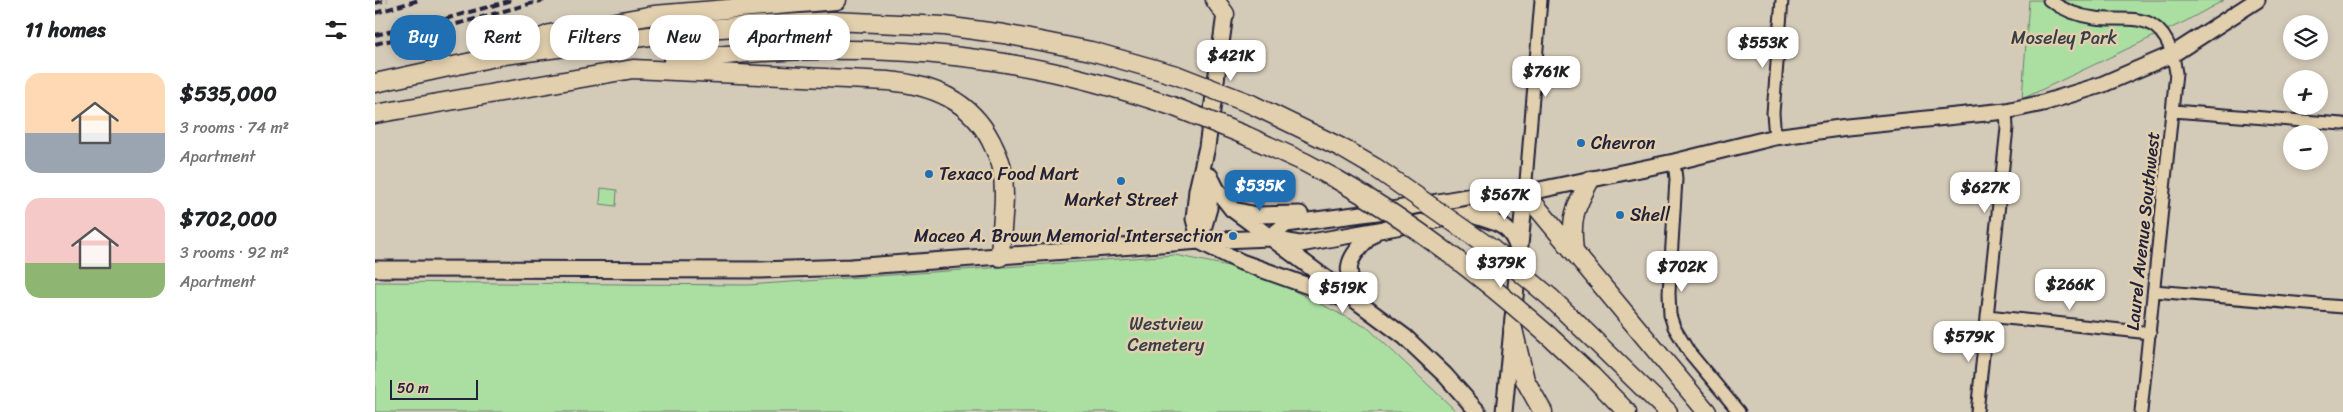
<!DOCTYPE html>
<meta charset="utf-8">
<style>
:root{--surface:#fff;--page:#f2f2f2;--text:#202124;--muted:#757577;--accent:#1f6fb2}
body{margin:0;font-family:Sriracha,sans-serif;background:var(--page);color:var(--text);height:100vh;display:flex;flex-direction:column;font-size:19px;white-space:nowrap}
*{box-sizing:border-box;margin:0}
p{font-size:16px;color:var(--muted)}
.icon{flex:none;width:28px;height:28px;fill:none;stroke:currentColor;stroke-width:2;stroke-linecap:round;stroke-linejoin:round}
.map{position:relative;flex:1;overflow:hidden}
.sheet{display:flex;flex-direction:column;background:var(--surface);width:375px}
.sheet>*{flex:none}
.top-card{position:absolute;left:15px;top:15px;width:475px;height:45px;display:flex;gap:10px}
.tools{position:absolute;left:1908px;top:15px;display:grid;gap:10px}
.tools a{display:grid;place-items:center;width:45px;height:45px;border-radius:50%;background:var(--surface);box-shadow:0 2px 8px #0003;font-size:25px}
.scale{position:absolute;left:15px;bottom:12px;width:88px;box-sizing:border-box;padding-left:5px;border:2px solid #22223b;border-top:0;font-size:14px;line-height:18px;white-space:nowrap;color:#22223b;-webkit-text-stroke:4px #e1cfad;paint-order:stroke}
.price{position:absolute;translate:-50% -42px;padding:0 11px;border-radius:10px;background:#fff;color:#222;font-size:16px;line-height:32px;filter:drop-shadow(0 1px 2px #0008)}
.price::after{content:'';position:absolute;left:50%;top:30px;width:15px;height:11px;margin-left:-8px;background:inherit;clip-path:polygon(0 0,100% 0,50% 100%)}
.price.active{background:var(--accent);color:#fff}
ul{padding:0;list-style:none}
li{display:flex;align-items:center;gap:15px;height:125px;padding:0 25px}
li span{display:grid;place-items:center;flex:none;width:140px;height:100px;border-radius:15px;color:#555}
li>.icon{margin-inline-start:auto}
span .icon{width:60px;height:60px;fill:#fffc;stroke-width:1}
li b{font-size:21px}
h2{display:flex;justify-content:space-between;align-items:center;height:60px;padding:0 25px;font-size:21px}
.chip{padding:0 18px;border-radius:20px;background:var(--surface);box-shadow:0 2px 8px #0003;font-size:18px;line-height:45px}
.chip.active{background:var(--accent);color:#fff}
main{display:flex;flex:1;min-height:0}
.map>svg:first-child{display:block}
.green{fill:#abdfa1;stroke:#66806e}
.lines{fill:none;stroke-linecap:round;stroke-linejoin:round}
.minor-casing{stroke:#22223b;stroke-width:15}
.major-casing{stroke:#22223b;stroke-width:19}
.highway-casing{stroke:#22223b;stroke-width:21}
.minor{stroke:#e1cfad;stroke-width:11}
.major{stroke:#e1cfad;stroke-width:15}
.highway{stroke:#e1cfad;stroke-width:18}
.rail{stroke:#22223b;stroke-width:4;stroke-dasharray:8 4;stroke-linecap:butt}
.highway-bridge-casing{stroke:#22223b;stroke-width:21;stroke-linecap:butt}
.highway-bridge{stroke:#e1cfad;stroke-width:18}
.poi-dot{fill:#1f6fb2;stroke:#e1cfad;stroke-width:2}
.labels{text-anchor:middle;stroke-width:5;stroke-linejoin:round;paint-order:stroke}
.park-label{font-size:18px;fill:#373e4a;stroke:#e1cfad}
.poi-label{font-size:18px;fill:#22223b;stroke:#e1cfad;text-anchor:start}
.street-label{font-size:18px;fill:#22223b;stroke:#e1cfad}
</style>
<main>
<section class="sheet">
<h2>11 homes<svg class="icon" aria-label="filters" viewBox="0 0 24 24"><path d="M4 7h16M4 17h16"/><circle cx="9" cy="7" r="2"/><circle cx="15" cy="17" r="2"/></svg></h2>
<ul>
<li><span style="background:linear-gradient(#ffd9b3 60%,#9aa5b1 0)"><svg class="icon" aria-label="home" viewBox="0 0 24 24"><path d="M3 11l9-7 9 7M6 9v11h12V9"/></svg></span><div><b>$535,000</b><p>3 rooms · 74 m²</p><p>Apartment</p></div></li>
<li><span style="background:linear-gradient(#f6c9c9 65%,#8fb573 0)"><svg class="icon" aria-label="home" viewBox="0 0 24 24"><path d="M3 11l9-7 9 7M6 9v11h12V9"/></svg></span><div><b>$702,000</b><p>3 rooms · 92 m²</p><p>Apartment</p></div></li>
</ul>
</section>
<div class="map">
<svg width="1968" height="412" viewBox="0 0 1968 412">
<rect width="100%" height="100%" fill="#d4cab8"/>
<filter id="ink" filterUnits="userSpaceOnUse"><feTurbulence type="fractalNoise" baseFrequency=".02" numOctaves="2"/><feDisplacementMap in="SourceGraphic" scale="10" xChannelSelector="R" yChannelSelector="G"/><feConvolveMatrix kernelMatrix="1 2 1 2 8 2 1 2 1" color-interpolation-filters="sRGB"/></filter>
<g filter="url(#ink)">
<!-- green -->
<path class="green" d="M1654,0H1849L1811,21L1647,99Z
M226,188L242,190L241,206L225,204Z
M800,255L882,272L993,328L1082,412H0V282L373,285Z"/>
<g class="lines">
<defs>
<path id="minor" d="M1674,0C1688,10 1703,16 1720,18C1735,20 1749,18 1763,20C1790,24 1798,50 1801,73L1766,412
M1798,111L1968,124
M1400,137L1398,113L1407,0
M1299,162L1301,179L1294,293L1295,315L1299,327L1314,352L1364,412
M1150,193L1166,0
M1779,291L1968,307
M1612,316L1775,333
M1602,412L1632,128L1631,111"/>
<path id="major" d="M835,176L842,190L857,209L1030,337L1070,375L1103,412
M863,211L880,215L925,214
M1097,215C1120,223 1135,223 1143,249
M894,238L911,224L1010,211L1121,192L1150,193L1299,162L1400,137L1472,127L1631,111L1668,103L1726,85L1798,54L1882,0
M825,240L834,208L835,176
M825,241L819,219L822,190L832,147L850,14
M826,242L866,262L967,298
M0,269L385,270L476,267L825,241L894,238L925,244L1095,214L1127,207L1150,193
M988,303C966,269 971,259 999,233
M1129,412L1150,193"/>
<path id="highway" d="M840,0L850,14
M143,48L175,34L279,15L462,0
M298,62C417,43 560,46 677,72C718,81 758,93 797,106
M0,83L129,55L329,29L457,21L569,26L629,34L716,51L801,75
M876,104L965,147L1001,168
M0,114L258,69L513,81C557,85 595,100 616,141C620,150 626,160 627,169C632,198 626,228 625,257
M872,136L929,162L961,179
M1150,193L1332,412
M1199,251C1195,218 1200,208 1215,180
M1176,298L1293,412
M1138,329L1150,380L1168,412
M1174,336L1217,376L1252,412"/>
</defs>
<!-- minor casing -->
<use href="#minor" class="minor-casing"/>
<!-- major casing -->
<use href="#major" class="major-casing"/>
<!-- highway casing -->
<use href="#highway" class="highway-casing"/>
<!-- minor -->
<use href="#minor" class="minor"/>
<!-- major -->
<use href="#major" class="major"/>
<!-- highway -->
<use href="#highway" class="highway"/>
<!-- rail -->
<path class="rail" d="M0,3L12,0
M0,13L44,0
M0,35L66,20L138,0
M0,44L67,28L169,0"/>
<defs>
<path id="highway-bridge" d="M801,75L876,104
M797,106L872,136
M1001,168L1117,249L1176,298
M961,179C1039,223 1107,277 1174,336"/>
</defs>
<!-- highway-bridge casing -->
<use href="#highway-bridge" class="highway-bridge-casing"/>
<!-- highway-bridge -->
<use href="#highway-bridge" class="highway-bridge"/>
</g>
</g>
<!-- markers -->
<g class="poi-dot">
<circle cx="1206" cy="143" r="5"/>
<circle cx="554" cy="174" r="5"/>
<circle cx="746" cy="181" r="5"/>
<circle cx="1245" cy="215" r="5"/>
<circle cx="858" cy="236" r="5"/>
</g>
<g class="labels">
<!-- park labels -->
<g class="park-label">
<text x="1689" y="44">Moseley Park</text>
<text x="791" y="330">Westview<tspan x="791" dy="21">Cemetery</tspan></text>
</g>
<!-- poi labels -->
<g class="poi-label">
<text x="1216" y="149">Chevron</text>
<text x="564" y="180">Texaco Food Mart</text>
<text x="746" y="206" text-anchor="middle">Market Street</text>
<text x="1255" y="221">Shell</text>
<text x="848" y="242" text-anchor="end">Maceo A. Brown Memorial Intersection</text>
</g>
<!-- street labels -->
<g class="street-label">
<text transform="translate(1768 231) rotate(-84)" y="6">Laurel Avenue Southwest</text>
</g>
</g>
</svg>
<div class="tools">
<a><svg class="icon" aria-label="layers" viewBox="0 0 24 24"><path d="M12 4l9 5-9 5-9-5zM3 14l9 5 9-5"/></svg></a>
<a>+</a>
<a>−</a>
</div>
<div class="scale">50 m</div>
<b class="price" style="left:1388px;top:69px">$553K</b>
<b class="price" style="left:856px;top:82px">$421K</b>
<b class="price" style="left:1171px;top:98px">$761K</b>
<b class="price active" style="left:885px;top:212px">$535K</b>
<b class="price" style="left:1610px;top:214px">$627K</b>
<b class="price" style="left:1130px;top:221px">$567K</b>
<b class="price" style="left:1126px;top:289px">$379K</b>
<b class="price" style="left:1307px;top:293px">$702K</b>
<b class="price" style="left:1695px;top:311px">$266K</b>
<b class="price" style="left:968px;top:314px">$519K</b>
<b class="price" style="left:1594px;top:363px">$579K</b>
<div class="top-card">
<a class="chip active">Buy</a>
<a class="chip">Rent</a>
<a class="chip">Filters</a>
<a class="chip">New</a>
<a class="chip">Apartment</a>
</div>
</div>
</main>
